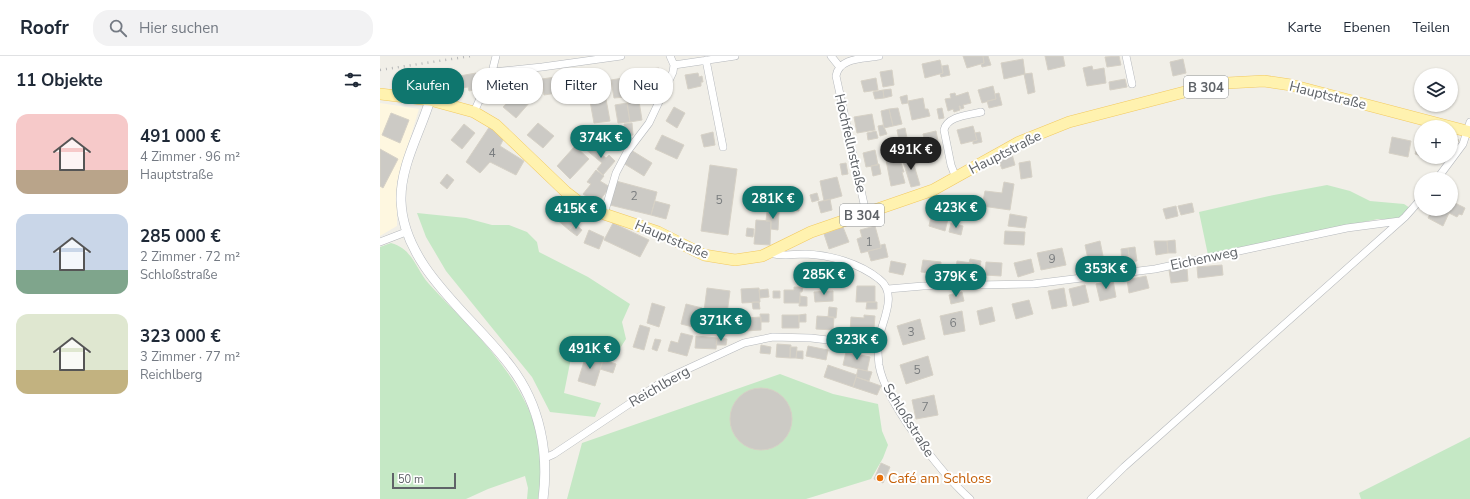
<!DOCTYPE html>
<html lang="de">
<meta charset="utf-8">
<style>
:root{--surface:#fff;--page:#f2f2f3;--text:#1f2937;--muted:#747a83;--line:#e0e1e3;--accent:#0f766e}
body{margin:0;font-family:"Nunito Sans",sans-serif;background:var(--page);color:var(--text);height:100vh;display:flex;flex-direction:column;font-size:15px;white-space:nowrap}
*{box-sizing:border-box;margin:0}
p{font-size:13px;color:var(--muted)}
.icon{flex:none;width:22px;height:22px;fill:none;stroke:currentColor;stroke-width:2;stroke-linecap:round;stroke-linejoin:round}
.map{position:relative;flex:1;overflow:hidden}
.details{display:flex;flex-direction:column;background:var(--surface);width:380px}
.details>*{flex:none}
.guide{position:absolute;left:12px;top:12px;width:380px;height:36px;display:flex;gap:8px}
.fabs{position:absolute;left:1034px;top:12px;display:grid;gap:8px}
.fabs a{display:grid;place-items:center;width:44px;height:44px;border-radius:50%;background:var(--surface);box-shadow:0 1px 3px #0004;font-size:20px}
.scale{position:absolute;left:12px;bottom:10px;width:64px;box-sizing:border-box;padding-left:4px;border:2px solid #5f6368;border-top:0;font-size:11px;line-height:14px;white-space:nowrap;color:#5f6368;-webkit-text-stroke:3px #fff;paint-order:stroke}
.price{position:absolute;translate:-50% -34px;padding:0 9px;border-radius:14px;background:var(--accent);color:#fff;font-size:13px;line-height:26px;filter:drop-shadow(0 1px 2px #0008)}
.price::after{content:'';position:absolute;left:50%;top:24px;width:12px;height:9px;margin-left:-6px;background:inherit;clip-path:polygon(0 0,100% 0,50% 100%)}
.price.active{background:#222;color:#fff}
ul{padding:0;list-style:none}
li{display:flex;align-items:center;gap:12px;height:100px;padding:0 16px}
li span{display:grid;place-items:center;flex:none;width:112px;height:80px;border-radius:12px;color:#555}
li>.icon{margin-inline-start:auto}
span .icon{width:48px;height:48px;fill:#fffc;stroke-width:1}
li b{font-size:17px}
h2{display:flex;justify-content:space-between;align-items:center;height:48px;padding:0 16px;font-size:17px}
.pill{padding:0 14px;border-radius:16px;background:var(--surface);box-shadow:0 1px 3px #0004;font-size:14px;line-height:36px}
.pill.active{background:var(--accent);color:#fff}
header{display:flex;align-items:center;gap:24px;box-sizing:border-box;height:56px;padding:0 20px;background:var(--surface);border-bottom:1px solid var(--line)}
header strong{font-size:19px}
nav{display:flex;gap:22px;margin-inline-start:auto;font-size:14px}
.search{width:280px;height:36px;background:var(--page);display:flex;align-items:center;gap:10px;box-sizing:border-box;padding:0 14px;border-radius:16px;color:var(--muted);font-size:15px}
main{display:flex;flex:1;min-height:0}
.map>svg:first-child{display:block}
.commercial{fill:#fef7e0}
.green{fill:#c5e8c5}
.building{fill:#cccac5;stroke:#d6d1c6}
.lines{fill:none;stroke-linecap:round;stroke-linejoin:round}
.street-casing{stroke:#b5b8bc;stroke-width:8}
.secondary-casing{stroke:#b6babf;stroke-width:10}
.primary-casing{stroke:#f2c960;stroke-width:12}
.street{stroke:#fff;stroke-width:7}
.secondary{stroke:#fff;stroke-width:9}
.primary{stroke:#fff2af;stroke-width:11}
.rail{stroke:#b6b7b8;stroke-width:2.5;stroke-dasharray:1 5;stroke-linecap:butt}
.food-dot{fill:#e8710a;stroke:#fff;stroke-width:1.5}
.labels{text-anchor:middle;stroke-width:4;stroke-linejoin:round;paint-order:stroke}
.number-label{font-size:12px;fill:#7a7d7f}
.shield{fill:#fff;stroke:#8f9295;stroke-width:1}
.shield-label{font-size:13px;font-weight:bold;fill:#5f6368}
.street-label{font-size:14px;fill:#5f6368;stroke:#fff}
.food-label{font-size:14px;fill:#c56008;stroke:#fff;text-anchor:start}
</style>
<header>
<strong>Roofr</strong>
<div class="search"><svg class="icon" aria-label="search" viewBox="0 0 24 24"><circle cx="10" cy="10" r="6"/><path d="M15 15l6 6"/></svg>Hier suchen</div>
<nav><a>Karte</a><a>Ebenen</a><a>Teilen</a></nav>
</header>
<main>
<section class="details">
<h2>11 Objekte<svg class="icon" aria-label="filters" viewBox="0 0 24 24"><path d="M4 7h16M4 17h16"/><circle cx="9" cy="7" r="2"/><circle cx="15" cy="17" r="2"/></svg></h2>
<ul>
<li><span style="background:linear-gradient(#f6c9c9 70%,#b9a48a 0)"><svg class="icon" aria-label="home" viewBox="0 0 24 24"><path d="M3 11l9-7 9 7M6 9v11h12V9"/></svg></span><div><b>491 000 €</b><p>4 Zimmer · 96 m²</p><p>Hauptstraße</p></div></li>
<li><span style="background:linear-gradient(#c9d6e8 70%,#7fa58c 0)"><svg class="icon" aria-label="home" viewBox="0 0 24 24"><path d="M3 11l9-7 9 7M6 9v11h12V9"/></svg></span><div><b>285 000 €</b><p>2 Zimmer · 72 m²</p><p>Schloßstraße</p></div></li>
<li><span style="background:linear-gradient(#dfe7d0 70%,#c2b280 0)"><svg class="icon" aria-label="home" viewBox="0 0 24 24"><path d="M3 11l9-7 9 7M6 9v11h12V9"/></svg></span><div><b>323 000 €</b><p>3 Zimmer · 77 m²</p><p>Reichlberg</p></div></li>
</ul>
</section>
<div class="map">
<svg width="1090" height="443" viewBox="0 0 1090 443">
<rect width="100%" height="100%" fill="#f1efe8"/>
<!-- commercial -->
<path class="commercial" d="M0,47L39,53L17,126V170L0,180Z"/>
<!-- green -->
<path class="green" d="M947,129L970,135L990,145L1024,148L1030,152L1018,163H998L828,199L819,156L889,140Z
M37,157L86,162L112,169H129L147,176L157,186L159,196L208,221L250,248L242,266L246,283L239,294L195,282L184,337L221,347L215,361L170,356L152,321L66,215L46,181Z
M11,187C33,193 35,212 49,228C95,278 154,328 161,400C162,414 160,429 158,443H147L148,432L145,420L108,433L86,443H0V191Z
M400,318L453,338L498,348L502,375L508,389L503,402L491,423L426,443H187L202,387Z
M1090,381V443H981L979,437Z"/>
<!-- building -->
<path class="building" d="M583,0H603L604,7L587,12Z
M603,0H608L611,9L602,11L601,8L604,7Z
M665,0H683L685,10L668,14Z
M739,0L741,9L727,11L725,1Z
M643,3L645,18L624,23L621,7Z
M803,3L806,17L793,20L790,6Z
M560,4L563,17L545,22L542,8Z
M568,9L570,19L561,21L560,18L563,17L562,10Z
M712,10L713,14L724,12L726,27L707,30L703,12Z
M279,12L280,27L265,29L263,14Z
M72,14L74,22L63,24L62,15Z
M512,14L514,29L503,31L500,16Z
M96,17L99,33L89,35L88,31L76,33L74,21Z
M318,17L319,21L322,20L323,26H321V30L308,33L305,19Z
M652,17L655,36L648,38L644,18Z
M188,19L190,35L164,39L162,23Z
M255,20L258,39L246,41L243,22Z
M243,22L246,41L234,42L231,24Z
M496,22L498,34L484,36L481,25Z
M745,23L747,31L730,34L729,26Z
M47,24L54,25L53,32L45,30Z
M145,28L157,38L136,62L123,51Z
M613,30L616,43L602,47L598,34Z
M511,33L512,40L504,42L503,34Z
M503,34L504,42L495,43L493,36Z
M588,36L591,47L583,49L584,52L581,53L580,50H579L580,54L574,56L573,53L568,55L565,43L571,42L570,38L575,37L576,40Z
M619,37L622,49L609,52L607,45L616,43L615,38Z
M527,39L528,47L522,48L520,41Z
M543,42L545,53H548L550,60L532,64L528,45Z
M226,43L230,65L214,67L210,45Z
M259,45L262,64L250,66L247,47Z
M247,47L250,66L238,67L235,49Z
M294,51L305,57L297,72L286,65Z
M518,52L522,68L513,70L509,53Z
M562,52L564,62L559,63L557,53Z
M509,53L513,70L504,72L501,55Z
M11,57L29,64L20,87L2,79Z
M492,58L495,74L477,77L474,61Z
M158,67L174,80L163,92L147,79Z
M252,67L253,79L245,80L244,68Z
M84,68L95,77L82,93L71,84Z
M503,69L507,78L500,80L498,70Z
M110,70L125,80L120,90L144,105L136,119L110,106L100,117L86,106Z
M593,70L597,84L581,88L577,74Z
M525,72L527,82L519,84L517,74Z
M496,75L498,82L488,84L487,77Z
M556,75L560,95L548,98L543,78Z
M333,76L335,89L324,91L321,79Z
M600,76L602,86L593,88V85L597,84L595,77Z
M282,79L304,89L297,103L275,93Z
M1071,80L1079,84L1075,92L1071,89Z
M1012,81L1031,85L1028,101L1009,97Z
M534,82L537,94L531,95L528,84Z
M1040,84L1041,85V100L1035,98Z
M208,87L226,102L229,99L235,105L223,119L217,113L222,107L204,92Z
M195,90L209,103L190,123L177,110Z
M0,93L18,103L3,132L0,130Z
M251,94L272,107L264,120L243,107Z
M495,94L498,109L486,111L483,97Z
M534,96L536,101L539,100L541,106L535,108L532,97Z
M632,98L635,109L622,113L618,103Z
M531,99L540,129L531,131L522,102Z
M519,101L524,116H522L525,127L511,130L506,104Z
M650,105L652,121L641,123L639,107Z
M466,107L468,118L462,119L460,108Z
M499,108L501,118L493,120L491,110Z
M330,109L357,113L348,179L321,175Z
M216,114L224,120L220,125L230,131L217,148L203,138L211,128L207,126Z
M67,118L74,124L67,133L60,127Z
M457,121L462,140L444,145L440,125Z
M236,125L277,136L271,159L230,149Z
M624,126L634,128L630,154L602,150L605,135L622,137Z
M380,133L403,135L402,149L379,147Z
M437,137L439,144L432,146L430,139Z
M407,140H419V155L406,154Z
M450,143L452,154L441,157L438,146Z
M275,145L290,149L286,163L271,159Z
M1071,145L1085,152L1082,159L1079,158L1077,161L1069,157L1063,170L1048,162L1051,156L1048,153H1071Z
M812,147L814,156L801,159L798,150Z
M796,150L798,160L786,163L783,153Z
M184,151L198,164L189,174L175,162Z
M553,151L570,155L565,175L549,170Z
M387,156H399L398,174L391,173V165H386Z
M630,158L647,161L645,172L628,170Z
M376,164L391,165L390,189L374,188Z
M233,167L269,184L260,201L224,184Z
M571,167L583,170L581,179L569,176Z
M195,168L202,174L197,180L189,174Z
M495,170L501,192L481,197L477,183L482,181L480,174Z
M463,171L469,186L449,193L444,178Z
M367,172L374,173L373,181L366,180Z
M209,174L224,181L219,193L204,187Z
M625,175L645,176L644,189L624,188Z
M795,184L796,197H788L787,185Z
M720,185L723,200L708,203L705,189Z
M774,185H787L788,197L776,199Z
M505,188L508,201L491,205L488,195L501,192V189Z
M755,191L757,205L750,206L748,192Z
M682,192L686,209L661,214L657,197Z
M748,192L750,206L742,207L741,193Z
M590,203L601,205L599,217L591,216L592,207H589Z
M651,203L654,216L638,221L634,207Z
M543,204L561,206L560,218L541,216Z
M511,205L526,208L523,219L509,216Z
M577,205L592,207L589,221L575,219Z
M606,206L622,207L621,220L605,219Z
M842,209L843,219L818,222L817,211Z
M807,212L808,225L791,227L789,214Z
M766,220L769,232L749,237L747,224Z
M452,223H461V231H452Z
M733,224L736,241L720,245L716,228Z
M705,229L709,246L693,250L689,233Z
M477,230H495V246H476Z
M414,231H423L422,236H420V247H404V234H414Z
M327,232L350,235L345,273L322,270Z
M379,232L380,246L362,247L361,233Z
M684,232L687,250L672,253L668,235Z
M388,233L389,241L380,242L379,234Z
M393,235H400V242H393Z
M453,235V245L435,246L434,236Z
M582,236L584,245L571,248L569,239Z
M420,240L427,241V250H419Z
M649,244L653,258L636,263L632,248Z
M372,246H379L380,253H373Z
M487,246H497V253H486Z
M272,247L285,251L279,271L267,267Z
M306,248L322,252L321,256L324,257L322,270L318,269L317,272L301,268Z
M449,251L457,252L456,262L448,261Z
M612,251L615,265L600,269L597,255Z
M582,255L585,275L564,279L560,260Z
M380,258H389V266H381Z
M426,258V266H419V259Z
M402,259H419V272H402Z
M484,259L495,260L494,272H487L486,278L470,276L471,261L484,262Z
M437,260L454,261L453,274L436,273Z
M381,261V274L365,275V262Z
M540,263L545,283L523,289L517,270Z
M260,269L270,272L264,294L253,291Z
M301,277L313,280L307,300L288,295L291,285L298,287Z
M316,280L337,282L336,293L315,292Z
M337,282L347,283L346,289H336Z
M275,283L281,284L277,295L272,293Z
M397,288L411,289L410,302L396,301Z
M381,289L391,291L390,298L380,297Z
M428,290L448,294L446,304L426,300Z
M410,291H417L416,302H410Z
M417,295H423V303L416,302Z
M466,296L490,301L487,315L463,309Z
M206,299L223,304L215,330L198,325Z
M548,300L553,319L526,328L520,309Z
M223,304L236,308L233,317L220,313Z
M448,309L477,319L473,331L444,321Z
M478,313L492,316L489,325L476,321Z
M476,321L501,330L497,339L473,331Z
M350 363a31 31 0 1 1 62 0a31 31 0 1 1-62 0Z
M554,339L558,359L536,363L532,344Z
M501,407L510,411L503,427L494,423Z"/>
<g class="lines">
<defs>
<path id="street" d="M451,0L459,10
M746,0L752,28
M326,4L343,91
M294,9L355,0
M112,16L162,11L241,0
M94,56L112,16L116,0
M576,122L571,109L564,74C567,60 589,59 601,56
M1057,123L1083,88L1090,66
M486,157L456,20C459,1 484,3 499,0
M224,158L236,117L247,96L269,67L293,16L294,9L290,0
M0,186L26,176
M389,197C405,201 411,198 425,198C450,199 479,207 499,223C518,237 503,263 499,282C497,290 498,300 499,309C505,346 562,418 590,443
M508,233L543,230L653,228L775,213L967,172L1020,165
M165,402L174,398L288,322L364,287L393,281L431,282L498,290
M711,443L744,411L1025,161L1041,143"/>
<path id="secondary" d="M50,44C40,77 20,110 21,145C23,212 94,261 131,311C160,349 169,397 163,443"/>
<path id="primary" d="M0,38L50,44L94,56L116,69L186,136L204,150L224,158L278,176L324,199L355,204L382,200L431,176L553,134L639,86L689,66L816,33L847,27L884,25L911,29L1090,76"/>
</defs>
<!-- street casing -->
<use href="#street" class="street-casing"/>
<!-- secondary casing -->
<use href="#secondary" class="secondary-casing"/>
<!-- primary casing -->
<use href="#primary" class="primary-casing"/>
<!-- street -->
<use href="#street" class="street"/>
<!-- secondary -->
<use href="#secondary" class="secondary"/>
<!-- primary -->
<use href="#primary" class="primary"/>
<!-- rail -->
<path class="rail" d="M0,14L91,0"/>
</g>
<!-- markers -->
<circle class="food-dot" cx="500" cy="422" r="4"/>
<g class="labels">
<!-- number labels -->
<g class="number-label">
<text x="112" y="101">4</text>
<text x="254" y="144">2</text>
<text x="339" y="148">5</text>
<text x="489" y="190">1</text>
<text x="672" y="207">9</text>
<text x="573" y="271">6</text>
<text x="531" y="280">3</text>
<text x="537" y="318">5</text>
<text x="545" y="355">7</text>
</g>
<!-- shield labels -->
<g class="shield">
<rect x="804" y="20" width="44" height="22" rx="3"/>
<rect x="460" y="148" width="44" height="22" rx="3"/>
</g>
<g class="shield-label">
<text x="826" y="36">B 304</text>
<text x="482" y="164">B 304</text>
</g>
<!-- street labels -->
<g class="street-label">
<text transform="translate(948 39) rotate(14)" y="5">Hauptstraße</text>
<text transform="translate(471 87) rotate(77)" y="5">Hochfellnstraße</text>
<text transform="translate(625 96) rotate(-27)" y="5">Hauptstraße</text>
<text transform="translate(292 183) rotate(23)" y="5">Hauptstraße</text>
<text transform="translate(824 202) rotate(-12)" y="5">Eichenweg</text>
<text transform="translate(279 330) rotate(-30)" y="5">Reichlberg</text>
<text transform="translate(529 364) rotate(58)" y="5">Schloßstraße</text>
</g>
<!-- food labels -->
<g class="food-label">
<text x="508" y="427">Café am Schloss</text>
</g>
</g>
</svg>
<div class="fabs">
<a><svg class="icon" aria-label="layers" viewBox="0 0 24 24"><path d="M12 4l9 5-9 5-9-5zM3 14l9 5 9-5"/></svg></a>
<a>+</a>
<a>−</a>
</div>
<div class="scale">50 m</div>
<b class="price" style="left:221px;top:103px">374K €</b>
<b class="price active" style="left:531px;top:115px">491K €</b>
<b class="price" style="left:393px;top:164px">281K €</b>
<b class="price" style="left:576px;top:173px">423K €</b>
<b class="price" style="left:196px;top:174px">415K €</b>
<b class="price" style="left:726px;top:234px">353K €</b>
<b class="price" style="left:444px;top:240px">285K €</b>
<b class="price" style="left:576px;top:242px">379K €</b>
<b class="price" style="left:341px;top:286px">371K €</b>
<b class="price" style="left:477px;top:305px">323K €</b>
<b class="price" style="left:210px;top:314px">491K €</b>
<div class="guide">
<a class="pill active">Kaufen</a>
<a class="pill">Mieten</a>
<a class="pill">Filter</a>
<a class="pill">Neu</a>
</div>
</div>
</main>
